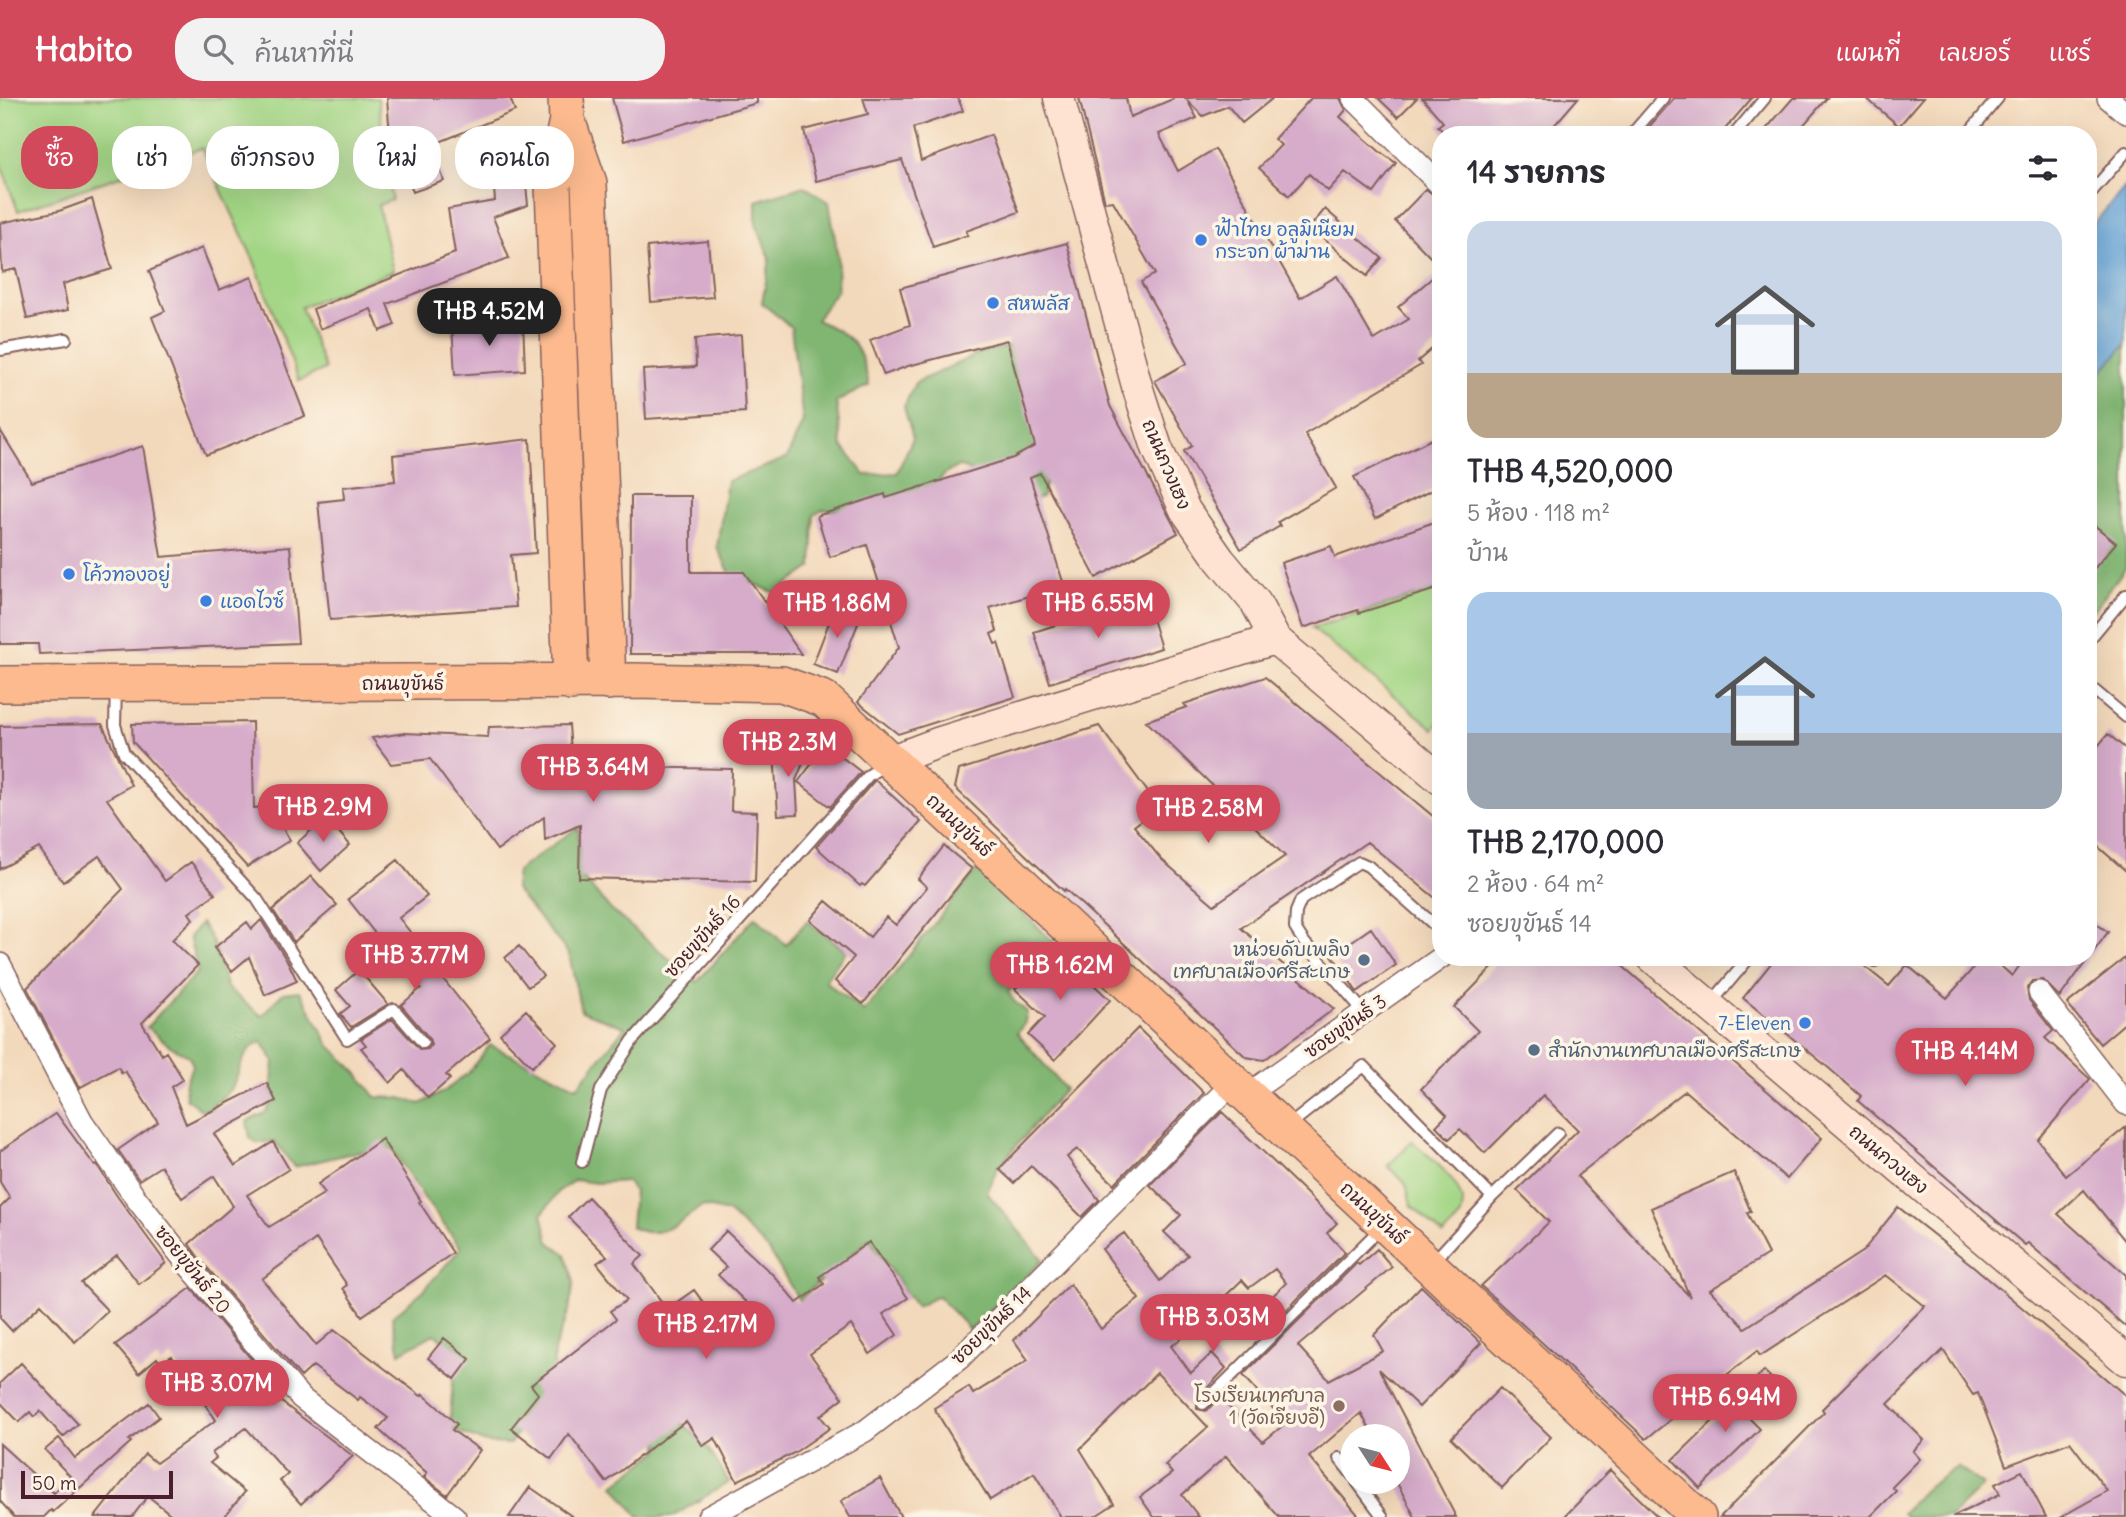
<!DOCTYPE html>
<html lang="th">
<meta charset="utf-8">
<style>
:root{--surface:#fff;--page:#f2f2f3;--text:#2b2b33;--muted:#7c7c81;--accent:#d1495b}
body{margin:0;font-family:Delius,"Playpen Sans Thai",sans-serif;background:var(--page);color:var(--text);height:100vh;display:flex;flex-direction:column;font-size:26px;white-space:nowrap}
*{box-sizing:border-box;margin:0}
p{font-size:23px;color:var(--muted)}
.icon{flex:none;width:38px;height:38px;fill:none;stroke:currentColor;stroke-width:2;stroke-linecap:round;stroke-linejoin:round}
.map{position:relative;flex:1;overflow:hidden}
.drawer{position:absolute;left:1432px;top:28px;width:665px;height:840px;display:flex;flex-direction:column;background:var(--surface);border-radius:28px;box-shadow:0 7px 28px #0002}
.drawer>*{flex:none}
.banner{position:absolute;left:21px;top:28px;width:665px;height:63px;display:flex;gap:14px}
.needle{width:46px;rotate:126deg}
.controls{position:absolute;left:1340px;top:1326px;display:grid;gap:14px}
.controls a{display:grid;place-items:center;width:70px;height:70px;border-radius:50%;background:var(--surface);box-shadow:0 7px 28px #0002;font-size:35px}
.scale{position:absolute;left:21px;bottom:18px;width:152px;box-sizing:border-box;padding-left:7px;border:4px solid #4a1f2b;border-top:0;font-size:19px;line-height:24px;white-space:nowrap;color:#4a1f2b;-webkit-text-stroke:5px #fcf5e5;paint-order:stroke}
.price{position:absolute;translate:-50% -60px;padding:0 16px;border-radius:24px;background:var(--accent);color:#fff;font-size:23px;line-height:46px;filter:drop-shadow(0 2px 4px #0008)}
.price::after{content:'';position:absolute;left:50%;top:42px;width:21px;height:16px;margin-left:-10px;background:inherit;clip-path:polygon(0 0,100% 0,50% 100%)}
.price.active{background:#222;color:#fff}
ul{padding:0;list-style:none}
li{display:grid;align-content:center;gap:14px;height:371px;padding:0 35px}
li span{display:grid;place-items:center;height:217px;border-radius:21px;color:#555}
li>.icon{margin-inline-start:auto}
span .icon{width:126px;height:126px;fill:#fffc;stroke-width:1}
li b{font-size:30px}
h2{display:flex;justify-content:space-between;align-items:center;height:84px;padding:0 35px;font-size:30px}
.pill{padding:0 24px;border-radius:28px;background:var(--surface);box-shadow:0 7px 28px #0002;font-size:24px;line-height:63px}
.pill.active{background:var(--accent);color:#fff}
header{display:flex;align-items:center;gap:42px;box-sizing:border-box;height:98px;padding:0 35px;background:var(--accent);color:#fff}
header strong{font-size:33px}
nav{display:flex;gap:38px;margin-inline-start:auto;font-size:24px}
.search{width:490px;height:63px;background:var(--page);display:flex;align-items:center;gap:18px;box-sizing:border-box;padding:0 24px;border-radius:28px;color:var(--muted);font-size:26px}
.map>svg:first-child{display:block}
.green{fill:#a2d584;stroke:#767a58;stroke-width:2}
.forest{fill:#81b672;stroke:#666a4e;stroke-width:2}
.water{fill:#66a4d8;stroke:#586282;stroke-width:2}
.building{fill:#d6acca}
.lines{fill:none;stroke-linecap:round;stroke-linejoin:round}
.lane-casing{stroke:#85605d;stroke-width:14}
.street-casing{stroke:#85605d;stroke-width:24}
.secondary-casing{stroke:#85605d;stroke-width:33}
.primary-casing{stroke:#85605d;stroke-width:38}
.lane{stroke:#fff;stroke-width:10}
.street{stroke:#fff;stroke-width:21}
.secondary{stroke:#fee3d2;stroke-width:30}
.primary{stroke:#fcba8e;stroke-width:35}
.shop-dot{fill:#3f7fe0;stroke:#fcf5e5;stroke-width:2.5}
.service-dot{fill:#5c6f8a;stroke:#fcf5e5;stroke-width:2.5}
.education-dot{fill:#8d6e63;stroke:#fcf5e5;stroke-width:2.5}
.labels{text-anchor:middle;stroke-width:7;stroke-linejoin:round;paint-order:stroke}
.shop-label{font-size:19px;fill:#366cbe;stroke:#fcf5e5;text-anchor:start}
.street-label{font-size:19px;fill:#4a1f2b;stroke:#fcf5e5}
.service-label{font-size:19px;fill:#4e5e75;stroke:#fcf5e5;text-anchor:end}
.education-label{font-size:19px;fill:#785e54;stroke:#fcf5e5;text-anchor:end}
</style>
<header>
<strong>Habito</strong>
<div class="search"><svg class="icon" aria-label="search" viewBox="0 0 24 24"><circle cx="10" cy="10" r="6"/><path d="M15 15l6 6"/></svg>ค้นหาที่นี่</div>
<nav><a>แผนที่</a><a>เลเยอร์</a><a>แชร์</a></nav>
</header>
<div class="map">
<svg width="2126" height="1419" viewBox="0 0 2126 1419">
<rect width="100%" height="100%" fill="#fcf5e5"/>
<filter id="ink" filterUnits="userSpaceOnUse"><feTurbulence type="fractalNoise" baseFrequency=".0143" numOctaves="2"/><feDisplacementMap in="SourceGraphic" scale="14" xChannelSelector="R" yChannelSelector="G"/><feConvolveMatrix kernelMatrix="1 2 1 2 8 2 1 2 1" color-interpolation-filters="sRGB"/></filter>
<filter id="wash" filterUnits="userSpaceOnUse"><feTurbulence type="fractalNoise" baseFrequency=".00686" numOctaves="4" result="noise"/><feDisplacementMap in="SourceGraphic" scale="28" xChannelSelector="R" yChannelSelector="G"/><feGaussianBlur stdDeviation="1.57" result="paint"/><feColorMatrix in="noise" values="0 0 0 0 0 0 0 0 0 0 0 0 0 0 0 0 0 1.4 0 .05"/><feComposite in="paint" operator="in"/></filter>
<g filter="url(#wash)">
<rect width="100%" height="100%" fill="#f3d9bb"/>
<!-- green -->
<path class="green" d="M0,0H378L392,102L378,107L393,173L301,209L325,271L299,283L254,163L202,50L18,113L0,64Z
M1440,490V623L1434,631L1312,530Z
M1412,1043C1430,1060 1471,1089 1461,1117C1458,1124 1448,1131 1443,1137L1411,1107L1406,1086L1388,1068Z"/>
<!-- forest -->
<path class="forest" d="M804,88L829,104L838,159L837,192L816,222C855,239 860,247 869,287L836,304L842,348L865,377L897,375L913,340L904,309L915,285L982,254L1011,248L1047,378L1042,399L1012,408L990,379L958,368L944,377L927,395L905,410L822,412L814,417L812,469L775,495L730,475L717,449L727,383L787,360L803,323L791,229L762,205L770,161L756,126V103Z
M2126,219V469L2088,520V277Z
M578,729L581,778L611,812L697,884L755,819L786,847L807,823L846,853L825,883L864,914L977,772L1053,843L1008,894L1014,903L1027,914L1025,925L1017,935L1065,991L998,1069L987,1095L1043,1162L970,1232L938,1198L916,1209L869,1141L799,1202L768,1151L728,1114L702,1108C679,1124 660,1144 631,1129L634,1093L627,1083L596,1085L575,1082L559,1093L542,1116L549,1144L566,1156L574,1184L569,1212L554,1252V1277L510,1346L486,1345L449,1330L456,1250L434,1236L400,1255L392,1219L424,1192L461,1150L424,1100L392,1051L356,1054L294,1069L275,1043L258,1045L250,1040L247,1023L265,1015L270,1008L274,963L262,944C242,950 242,969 234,985C230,995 218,1003 211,1011L201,1012L186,1000L185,985L193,967L189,958L170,948L147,929L198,873L189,839L201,825L212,842L227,890L262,918L283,895L300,893L329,947L357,975L376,999L400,1000L421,1006L445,993L469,974L490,947L577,989L625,929L581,913L569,856L515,791L517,773Z
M670,1313L708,1350L729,1384L672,1419H639L614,1387L659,1352L660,1317Z
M1957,1369L1983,1387L1950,1419H1906L1902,1415L1924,1392Z"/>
<!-- water -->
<path class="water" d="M2126,88V246L2088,289V132Z"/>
<g id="blocks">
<!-- building -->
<path class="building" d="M387,0H510L515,13L432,47L444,83L413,94L389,25Z
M612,0H757V5L624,43Z
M863,0H958L963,13L913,30L921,63L991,37L1019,114L966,133L968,137L933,149L902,62L816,83L804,32L868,16Z
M1079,0H1126L1130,19L1175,0H1273L1242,25L1228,8L1203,18L1187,2L1197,20L1159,36L1178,73L1215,51L1300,200L1337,178L1374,242L1409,221L1398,209L1440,173V244L1418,263L1421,267L1305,336L1336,390L1278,424L1280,428L1241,451L1184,353L1192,348L1155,283L1187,265L1141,184L1155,176L1113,103L1105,104Z
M1311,0H1340L1346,12L1340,19L1379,53L1396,65L1374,95L1345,74L1328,93L1309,76L1289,98L1259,70L1281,47L1274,41Z
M1378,0H1417L1398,19Z
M1422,0H1578L1546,37H1446L1438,28L1443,24Z
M1674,0H1752L1720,37H1642Z
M1793,0H1827L1795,37H1761Z
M1866,0H1923L1899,28Z
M523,57L528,107L493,119L509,160L387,206L395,227L380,233L371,211L320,231L313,211L455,155L448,111L495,103L492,67Z
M1426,91L1440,102V169L1395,123Z
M92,101L112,171L63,186L68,212L27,221L16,171L2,174L0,125L59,113Z
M1325,111L1382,160L1367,178L1310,129Z
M708,143L713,199L651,204L647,149Z
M1067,145L1110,308L1178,435L1096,480L1040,375L1030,379L1064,487L990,510L997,533L991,536L995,546L998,545L1015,599L898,636L858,604L899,549L867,447L830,459L817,418L885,396L886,400L1013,360L1035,348L1007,242L908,268L884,277L870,242L910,227L900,190Z
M202,150L219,192L252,179L305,318L206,357L152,219L165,213L149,173Z
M523,223L525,272L455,277L452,227Z
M741,237L745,314L646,321L643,272L696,269L695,241Z
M0,332L32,384L143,348L161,459L290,448L298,545L39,556L38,546H0Z
M1440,337V388L1375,421L1354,379Z
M530,341L536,455L511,457L516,509L330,522L318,404L344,401L343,389L395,383L393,357Z
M631,398H691V474H744L801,556H630Z
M1440,422V490L1359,515L1358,512L1303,530L1281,465L1331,448L1335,459Z
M2088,422L2116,445L2088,478Z
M1145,498L1161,550L1050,585L1034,534Z
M835,509L861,518L838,576L813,566Z
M1265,579L1440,724V804L1367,744L1241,830L1334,911L1264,962L1246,959L1065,791L1064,793L955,690L959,672L1099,628L1159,709L1134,728L1161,761L1214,807L1285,758L1146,623L1187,609L1184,606Z
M252,624L254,710L269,708L290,742L247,769L133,644L132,626Z
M102,626L131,687L107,701L165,783L191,764L215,796L189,815L193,821L172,842L198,867L142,925L162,957L166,954L183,981L171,989L186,1026L267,985L276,1003L214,1036L235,1068L273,1044L289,1071L247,1097L269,1129L325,1095L318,1086L382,1041L421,1103L419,1104L453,1155L362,1218L343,1190L347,1187L316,1141L262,1181L316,1247L334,1232L421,1298L423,1296L457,1326L452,1332L480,1352L447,1397L424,1379L427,1375L378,1331L388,1320L360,1299L358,1302L313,1268L301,1279L199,1160L189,1146L233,1108L214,1078L182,1100L161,1068L139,1082L118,1052L158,1024L125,973L122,975L118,969L79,990L27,890L123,791L99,758L63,784L39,750L0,771V628Z
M569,627L572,668L732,671L731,713L757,714L755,784L579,780L580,727L545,742L544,719L497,752L430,661L391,666L372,640L405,635L488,639L489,629Z
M2108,636L2126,651V773L2088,740V660Z
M826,647L861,674L830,709L798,684Z
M809,651L796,682L798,716L778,717L774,654Z
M875,682L921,724L865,788L862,786L860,788L816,749Z
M326,719L350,747L321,773L297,745Z
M944,748L972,771L863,906L835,883L854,859L810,822L826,803L870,839L886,819L896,827L927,789L918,781Z
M398,762L427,798L399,820L427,855L425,858L490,940L446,977L450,981L428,1000L404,972L390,985L361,950L366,947L361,941L392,921L420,952L428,951L431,947L429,940L401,907L421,890L379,836L377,838L348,801Z
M311,778L337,807L294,844L273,812Z
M2088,820L2108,834L2060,899L2043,882L2032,883L2027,890L2029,902L2053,933L2045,940L2090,981L2038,1042L2066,1078L2126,1029V1144L2084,1092L2058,1116L2126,1177V1229L2028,1145L2025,1147L2004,1129L1858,1003L1861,998L1824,966L1743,900L1776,859H1853L1889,888L1907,867L1947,900L1983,859H1991L2012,878L2026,859H2088Z
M261,822L289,866L297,883L265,897L249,859L232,873L214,850L247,824L252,831Z
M1371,830L1396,867L1357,894L1332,857Z
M519,848L543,878L528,889L505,860Z
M1054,849L1110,902L1055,962L1028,937L1045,919L1015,891Z
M1503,859H1612L1822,1040L1787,1081L1685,993L1577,1078L1690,1199L1651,1110L1734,1074L1751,1114L1747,1115L1768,1156L1710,1192L1745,1230L1863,1153L1898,1109L1972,1167L2126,1298V1419H2061L2107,1393L2070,1344L2006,1368L1978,1295L1973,1297L1943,1252L1888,1306L1924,1342L1913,1353L1920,1361L1892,1389L1896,1393L1870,1419H1720L1824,1314L1822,1311L1925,1208L1886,1177L1760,1258L1757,1253L1646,1341L1481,1188L1549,1124L1517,1092L1578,1032L1543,997L1485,1055L1460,1031L1449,1041L1436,1028L1447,1017L1421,991L1478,933L1454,909Z
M2126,859V924L2100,946L2067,906Z
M359,872L388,906L351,929L340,916L350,908L336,892Z
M526,912L557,945L532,969L500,936Z
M1138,930L1204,995L1114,1086L1077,1051L1067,1059L1099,1102L1082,1119L1031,1068L1014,1085L999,1071Z
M1222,1014L1337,1125L1327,1135L1345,1154L1275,1223L1261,1209L1286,1185L1275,1171L1249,1190L1242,1182L1194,1228L1196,1230L1171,1248L1191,1275L1212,1255L1226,1270L1197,1301V1311L1206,1313L1220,1300L1263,1344L1286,1325L1243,1277L1357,1165L1359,1167L1377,1151L1392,1169L1298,1248L1329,1282L1383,1253L1374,1237L1421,1188L1481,1245L1419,1309L1379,1271L1456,1419H1415L1398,1387V1339H1374L1361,1315L1309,1359L1360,1419H1279L1226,1358L1182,1397L1199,1419H1154L1140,1399L1172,1375L1165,1367L1208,1329L1157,1275L1080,1351L1114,1406L1094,1419H1061L1034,1375L990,1402L934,1310L969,1289L973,1296L1028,1262L1014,1242L1070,1186L1101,1231L1139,1201L1102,1151L1124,1135L1160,1183L1188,1157L1164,1134L1181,1117L1150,1087Z
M56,1015L95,1068L97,1067L117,1098L166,1165L139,1186L117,1157L81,1185L108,1213L75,1244L41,1206L12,1233L0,1220V1110L10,1100L0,1084V1053Z
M588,1099L643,1158L634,1166L667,1211L694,1192L730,1241L761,1219L718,1177L726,1169L708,1152L726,1133L774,1178L797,1205L824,1186L819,1179L869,1144L908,1200L883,1216L897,1237L870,1256L851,1227L810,1256L843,1300L820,1318L830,1330L794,1355L737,1383L715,1340L703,1348L686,1323L606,1384L569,1336L551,1361L511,1330L538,1296L531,1287L616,1221L610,1213L627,1202L597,1165L607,1158L568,1119Z
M191,1190L281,1296L276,1300L353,1358L301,1406L280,1383L288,1376L246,1330L212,1355L216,1360L210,1365L245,1394L224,1419H174L148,1398L132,1419H95L145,1356L156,1365L216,1322L171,1258L161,1266L157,1260L139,1275L115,1247Z
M444,1240L470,1261L455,1281L428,1260Z
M21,1265L78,1326L63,1339L40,1313L34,1319L30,1314L19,1324L0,1304V1285Z
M1764,1273L1778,1287L1747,1318L1760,1331L1700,1390L1673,1362Z
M1500,1290L1551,1339L1502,1390L1451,1340Z
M149,1305L159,1319L129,1342L131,1344L53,1414L51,1412L44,1419H14L0,1403V1346L54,1395L70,1378L45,1352L59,1340L75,1360Z
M1610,1372L1658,1419H1564Z
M2022,1373L2046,1419H1952L2000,1396L1995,1386Z
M880,1380L901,1419H850L841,1403Z
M530,1389L573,1419H509Z"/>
</g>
</g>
<g filter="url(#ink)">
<use href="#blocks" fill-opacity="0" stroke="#85605d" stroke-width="2"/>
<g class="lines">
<defs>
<path id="lane" d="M1631,37L1663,0
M1734,37L1765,0
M1967,37L1998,0
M2088,98L2126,54
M0,252L66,241
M2088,543L2126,497
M2088,587L2126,619
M116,589L115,627L124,655L257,801L347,941L394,911L423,945
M1875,863L1878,859
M1711,905L1750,859
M1364,914L1304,844L1295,830L1296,814L1301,802L1359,764L1368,768L1440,832
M1287,1029L1364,968L1492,1099
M582,1064L601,992L633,942L869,677L886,666
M1433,1164L1492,1099L1558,1035
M1203,1306L1381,1130
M1339,1360L1353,1378
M1357,1384L1383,1419"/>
<path id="street" d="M1353,0L1440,87
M2108,0L2126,15
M0,866L82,1023L135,1099L189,1168L301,1300L455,1419
M2039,894L2126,1006
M1248,996L1442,859
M708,1419L865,1333L959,1261L1234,984"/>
<path id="secondary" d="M1059,0L1137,288L1157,350L1185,412L1220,462L1256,505L1275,541L1440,681
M892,662L940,644L1275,541
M1652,859L2126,1262"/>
<path id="primary" d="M566,0L567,22L553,88L571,585
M567,22L589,85L608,584
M0,586L634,583L782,586L824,601L1698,1419"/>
</defs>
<!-- lane casing -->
<use href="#lane" class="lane-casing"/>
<!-- street casing -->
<use href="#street" class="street-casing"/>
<!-- secondary casing -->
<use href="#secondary" class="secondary-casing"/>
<!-- primary casing -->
<use href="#primary" class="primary-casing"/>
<!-- lane -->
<use href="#lane" class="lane"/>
<!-- street -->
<use href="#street" class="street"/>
<!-- secondary -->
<use href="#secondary" class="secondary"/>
<!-- primary -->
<use href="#primary" class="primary"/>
</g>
</g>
<!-- markers -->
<g class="shop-dot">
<circle cx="1201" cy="142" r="7"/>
<circle cx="993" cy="205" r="7"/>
<circle cx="69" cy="476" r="7"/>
<circle cx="206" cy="503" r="7"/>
<circle cx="1805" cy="925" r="7"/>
</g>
<g class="service-dot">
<circle cx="1364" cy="862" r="7"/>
<circle cx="1534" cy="952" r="7"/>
</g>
<circle class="education-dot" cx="1339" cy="1308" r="7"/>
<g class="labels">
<!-- shop labels -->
<g class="shop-label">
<text x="1215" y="138">ฟ้าไทย อลูมิเนียม<tspan x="1215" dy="22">กระจก ผ้าม่าน</tspan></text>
<text x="1007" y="212">สหพลัส</text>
<text x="83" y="483">โค้วทองอยู่</text>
<text x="220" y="510">แอดไวซ์</text>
<text x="1791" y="932" text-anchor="end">7-Eleven</text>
</g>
<!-- street labels -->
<g class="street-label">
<text transform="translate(1167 366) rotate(67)" y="7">ถนนกวงเฮง</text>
<text x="403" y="592">ถนนขุขันธ์</text>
<text transform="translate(960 727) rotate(43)" y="7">ถนนขุขันธ์</text>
<text transform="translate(702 838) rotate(-48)" y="7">ซอยขุขันธ์ 16</text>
<text transform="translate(1345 928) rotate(-35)" y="7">ซอยขุขันธ์ 3</text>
<text transform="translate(1889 1061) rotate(40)" y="7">ถนนกวงเฮง</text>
<text transform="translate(1374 1115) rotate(43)" y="7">ถนนขุขันธ์</text>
<text transform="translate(193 1171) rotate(51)" y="7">ซอยขุขันธ์ 20</text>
<text transform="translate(991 1227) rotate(-44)" y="7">ซอยขุขันธ์ 14</text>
</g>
<!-- service labels -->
<g class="service-label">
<text x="1350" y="858">หน่วยดับเพลิง<tspan x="1350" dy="22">เทศบาลเมืองศรีสะเกษ</tspan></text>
<text x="1548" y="959" text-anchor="start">สำนักงานเทศบาลเมืองศรีสะเกษ</text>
</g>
<!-- education labels -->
<g class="education-label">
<text x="1325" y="1304">โรงเรียนเทศบาล<tspan x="1325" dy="22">1 (วัดเจียงอี)</tspan></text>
</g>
</g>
</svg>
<div class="controls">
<a><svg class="needle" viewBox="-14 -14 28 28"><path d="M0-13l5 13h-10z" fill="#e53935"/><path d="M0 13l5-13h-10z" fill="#7c7c81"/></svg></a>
</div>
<div class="scale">50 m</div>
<b class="price active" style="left:489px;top:250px">THB 4.52M</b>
<b class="price" style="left:837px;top:542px">THB 1.86M</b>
<b class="price" style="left:1098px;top:542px">THB 6.55M</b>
<b class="price" style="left:788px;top:681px">THB 2.3M</b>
<b class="price" style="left:593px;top:706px">THB 3.64M</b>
<b class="price" style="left:323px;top:746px">THB 2.9M</b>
<b class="price" style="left:1208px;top:747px">THB 2.58M</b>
<b class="price" style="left:415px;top:894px">THB 3.77M</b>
<b class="price" style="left:1060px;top:904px">THB 1.62M</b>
<b class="price" style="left:1965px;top:990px">THB 4.14M</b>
<b class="price" style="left:1213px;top:1256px">THB 3.03M</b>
<b class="price" style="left:706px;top:1263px">THB 2.17M</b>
<b class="price" style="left:217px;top:1322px">THB 3.07M</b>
<b class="price" style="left:1725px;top:1336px">THB 6.94M</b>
<div class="banner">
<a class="pill active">ซื้อ</a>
<a class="pill">เช่า</a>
<a class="pill">ตัวกรอง</a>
<a class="pill">ใหม่</a>
<a class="pill">คอนโด</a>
</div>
<section class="drawer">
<h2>14 รายการ<svg class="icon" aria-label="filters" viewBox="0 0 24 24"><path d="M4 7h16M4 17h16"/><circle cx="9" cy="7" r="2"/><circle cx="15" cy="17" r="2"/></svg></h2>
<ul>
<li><span style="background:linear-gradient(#c9d6e8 70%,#b9a48a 0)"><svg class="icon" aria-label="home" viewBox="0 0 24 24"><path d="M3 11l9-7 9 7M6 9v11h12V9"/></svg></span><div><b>THB 4,520,000</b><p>5 ห้อง · 118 m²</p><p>บ้าน</p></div></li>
<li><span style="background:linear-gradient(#a9c7e8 65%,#9aa5b1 0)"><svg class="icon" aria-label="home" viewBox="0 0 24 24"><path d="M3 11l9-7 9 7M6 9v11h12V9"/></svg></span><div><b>THB 2,170,000</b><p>2 ห้อง · 64 m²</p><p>ซอยขุขันธ์ 14</p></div></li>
</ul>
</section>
</div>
